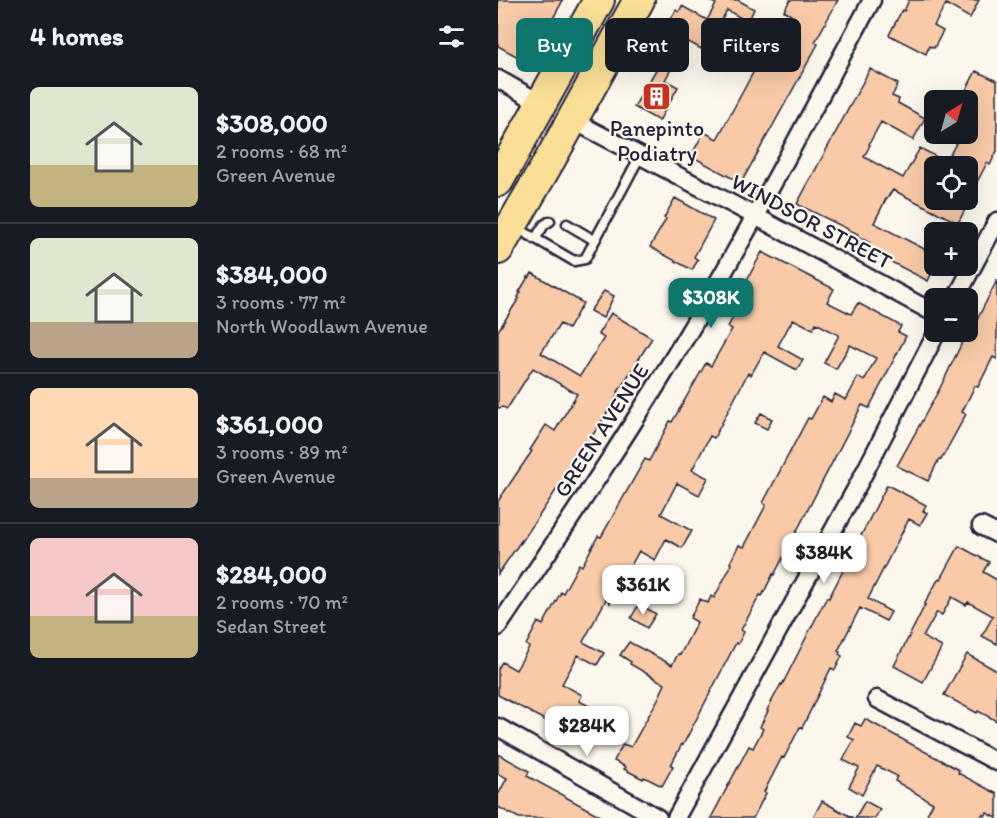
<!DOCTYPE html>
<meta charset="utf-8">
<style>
:root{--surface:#171b24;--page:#20242c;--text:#f1f3f6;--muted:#9ea1a6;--line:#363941;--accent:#0f766e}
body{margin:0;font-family:Itim,sans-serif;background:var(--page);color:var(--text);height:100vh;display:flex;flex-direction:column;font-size:22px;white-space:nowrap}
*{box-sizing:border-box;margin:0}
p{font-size:20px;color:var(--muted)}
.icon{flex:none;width:33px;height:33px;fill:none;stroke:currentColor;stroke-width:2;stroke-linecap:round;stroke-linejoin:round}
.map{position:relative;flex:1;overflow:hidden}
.panel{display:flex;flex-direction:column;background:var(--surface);width:498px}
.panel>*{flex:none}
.top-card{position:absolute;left:18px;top:18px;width:390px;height:54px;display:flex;gap:12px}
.needle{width:39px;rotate:37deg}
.tools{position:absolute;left:426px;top:90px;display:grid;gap:12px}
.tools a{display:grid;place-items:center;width:54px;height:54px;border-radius:9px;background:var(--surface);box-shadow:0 6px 24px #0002;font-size:30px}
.price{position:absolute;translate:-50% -51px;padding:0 14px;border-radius:12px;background:#fff;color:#222;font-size:20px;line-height:39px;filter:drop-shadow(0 2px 3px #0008)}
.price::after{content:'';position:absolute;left:50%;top:36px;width:18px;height:14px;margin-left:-9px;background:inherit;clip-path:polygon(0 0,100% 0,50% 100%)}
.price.on{background:var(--accent);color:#fff}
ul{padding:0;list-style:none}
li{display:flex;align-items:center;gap:18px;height:150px;padding:0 30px}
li+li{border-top:2px solid var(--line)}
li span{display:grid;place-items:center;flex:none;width:168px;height:120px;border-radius:9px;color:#555}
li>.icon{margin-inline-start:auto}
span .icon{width:72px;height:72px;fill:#fffc;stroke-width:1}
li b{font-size:26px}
h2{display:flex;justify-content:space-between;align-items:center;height:72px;padding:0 30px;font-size:26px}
.tag{padding:0 21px;border-radius:9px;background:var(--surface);box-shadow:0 6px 24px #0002;font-size:21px;line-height:54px}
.tag.on{background:var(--accent);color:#fff}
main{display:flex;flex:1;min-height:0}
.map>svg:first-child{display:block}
.building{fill:#f8caa7;stroke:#22223b;stroke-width:1.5}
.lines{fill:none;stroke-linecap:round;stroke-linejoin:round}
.lane-casing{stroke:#22223b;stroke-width:13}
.street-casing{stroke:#22223b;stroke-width:21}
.highway-casing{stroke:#22223b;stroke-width:34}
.lane{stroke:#fbf7ec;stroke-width:8}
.street{stroke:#fbf7ec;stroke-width:16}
.highway{stroke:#fbdf96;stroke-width:30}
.labels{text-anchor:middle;stroke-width:4.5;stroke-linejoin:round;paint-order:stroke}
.poi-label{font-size:22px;fill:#22223b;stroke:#fbf7ec}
.street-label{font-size:22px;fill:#22223b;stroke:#fbf7ec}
</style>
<main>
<section class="panel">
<h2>4 homes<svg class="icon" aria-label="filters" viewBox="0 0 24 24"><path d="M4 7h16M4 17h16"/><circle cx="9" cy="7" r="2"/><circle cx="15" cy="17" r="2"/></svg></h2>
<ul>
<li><span style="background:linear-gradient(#dfe7d0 65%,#c2b280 0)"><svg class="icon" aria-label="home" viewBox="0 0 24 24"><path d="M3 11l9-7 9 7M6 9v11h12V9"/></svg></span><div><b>$308,000</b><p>2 rooms · 68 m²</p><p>Green Avenue</p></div></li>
<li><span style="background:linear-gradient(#dfe7d0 70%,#b9a48a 0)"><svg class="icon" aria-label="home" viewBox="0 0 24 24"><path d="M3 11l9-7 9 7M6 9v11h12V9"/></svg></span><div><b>$384,000</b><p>3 rooms · 77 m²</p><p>North Woodlawn Avenue</p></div></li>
<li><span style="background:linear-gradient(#ffd9b3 75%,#b9a48a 0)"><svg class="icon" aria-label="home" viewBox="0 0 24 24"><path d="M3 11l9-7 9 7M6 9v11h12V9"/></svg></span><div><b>$361,000</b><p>3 rooms · 89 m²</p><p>Green Avenue</p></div></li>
<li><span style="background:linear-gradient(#f6c9c9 65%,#c2b280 0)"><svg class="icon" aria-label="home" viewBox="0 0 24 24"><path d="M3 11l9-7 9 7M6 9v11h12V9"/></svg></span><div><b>$284,000</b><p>2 rooms · 70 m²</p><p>Sedan Street</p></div></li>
</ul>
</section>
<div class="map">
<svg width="499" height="818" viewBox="0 0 499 818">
<rect width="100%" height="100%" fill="#fbf7ec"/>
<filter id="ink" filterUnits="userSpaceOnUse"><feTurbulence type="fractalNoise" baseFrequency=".0167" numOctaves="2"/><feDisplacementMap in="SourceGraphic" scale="12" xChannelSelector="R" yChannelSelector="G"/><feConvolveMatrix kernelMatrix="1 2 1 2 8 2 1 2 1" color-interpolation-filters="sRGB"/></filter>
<g filter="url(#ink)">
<!-- building -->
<path class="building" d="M0,0H65L32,61L30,60L29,62L0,46Z
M210,0H240L256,9L250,22L229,10L207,51L189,41L167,80L180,87L161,121L136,107L162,63L142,52L154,30L164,35L178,10L181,12L184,6L209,20L218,4Z
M292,0H340L317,42L320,44L243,183L193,156L206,132L219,139L257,69L254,67L265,48L278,56L296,23L291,20L293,15L286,11Z
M411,0H481L472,18L448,4L436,26L445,31L436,48L431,46L428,54L391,35L404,10L406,11Z
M372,69L400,84L394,96L401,99L400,103L427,118L415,140L383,122L371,144L372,145L366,157L405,178L422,148L448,162L463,134H470V97L471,94L467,92L478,71L499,81V151L492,165L489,163L470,199V166H436V200H472L460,223L395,190L388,199L376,223L436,254V268L430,281L368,249L372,243L359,236L360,234L299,204Z
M177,198L216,220L196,257L200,260L194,270L152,247L168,219L166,218Z
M264,252L336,289L329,302L353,314L360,303L403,326L400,332L408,336L371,408L364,405L276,575L275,574L264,596L262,595L243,630L246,632L240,644L238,643L185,745L184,744L173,765L175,766L164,786L146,777L145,779L126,769L128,767L116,761L125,744L133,747L160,699L167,684L132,664L133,662L122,655L131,642L174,665L180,654L182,655L199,622L192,618L202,599L210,603L213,596L216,598L234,564L232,563L241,545L246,547L268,505L265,503L310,418L313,419L325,397L333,402L337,394L348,400L360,377L366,381L378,358L352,345L338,369L326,363L341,335L318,323L315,329L295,319L280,346L305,360L299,370L266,352L253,375L250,373L216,438L212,436L194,470L210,478L201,495L179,483L163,514L194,531L184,548L168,539L157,560L141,551L130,571L159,586L153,596L124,581L112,603L110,596L85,642L106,653L99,665L80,655L64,684L84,695L81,701L97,709L89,726L81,722L77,730L69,726L67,731L0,695V669L4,662L18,670L31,647L28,645L40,622L45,625L63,592L65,593L81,564L84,566L100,536L103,537L147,459L151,461L172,421L174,422L208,363L213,366L234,329L230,327L247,294L243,291Z
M34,273L85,303L70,329L62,324L43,353L82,376L106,338L100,334L113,313L154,338L120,392L121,393L106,418L23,543V541L0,574V501L34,451L32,450L48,425L57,431L79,394L35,368L9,409L5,407L0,408V331L21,298L20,297L23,292H21L30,277L31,278Z
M499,280V359L495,357L480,387L477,386L464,412L468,414L443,460L441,459L430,481L399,466L442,388L476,318L479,320Z
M106,291L116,296L105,318L92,311Z
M263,413L274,419L269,429L257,423Z
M389,485L428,505L425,511L429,513L422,525L411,519L370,599L393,612L388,621L362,608L340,651L342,652L341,654L344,656L337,670L333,668L304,728L302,727L286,758L284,757L266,792L268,793L255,818H213L251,746L255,748L265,729L262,727L270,711L269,710L283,684L284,685L316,622L329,597L331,598Z
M461,546L491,562L485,572L499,580V644L484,636L495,616L470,602L468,605L454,597L444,615L439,612L425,637L444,647L425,682L396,666L427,605H426L441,578L443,579Z
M141,604L158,614L149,628L133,618Z
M469,654L499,671V721L480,711L479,713L446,695Z
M367,719L461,770L460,773L499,794V818L489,813L487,816L485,814L483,818H427L435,803L397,781L399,776L379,766L364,795L351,787L361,768L345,760L356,740L350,737L357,723L363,726Z
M0,754L31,771L29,776L106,818H21L0,807V795L9,778L0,774Z
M324,801L355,818H315Z
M367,801L382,809L377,818H357Z"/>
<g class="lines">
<defs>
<path id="lane" d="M69,224L96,240
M19,228L76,261L87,259L142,156
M37,239L46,225L52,221"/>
<path id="street" d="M0,79L44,104
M74,120L257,216L436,313
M458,298L499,221
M483,526L499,534
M0,627C63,533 127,439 185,342C252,230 312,114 374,0
M379,699L499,762
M0,727L160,818
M178,818L361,483L439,332"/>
<path id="highway" d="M0,181L101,0
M0,249L53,158L141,0"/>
</defs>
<!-- lane casing -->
<use href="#lane" class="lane-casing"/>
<!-- street casing -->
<use href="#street" class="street-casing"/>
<!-- highway casing -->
<use href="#highway" class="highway-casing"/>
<!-- lane -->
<use href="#lane" class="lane"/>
<!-- street -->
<use href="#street" class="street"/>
<!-- highway -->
<use href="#highway" class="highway"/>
</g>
</g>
<!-- icons -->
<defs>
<symbol id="building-square" viewBox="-11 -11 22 22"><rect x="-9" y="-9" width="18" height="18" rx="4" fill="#c8321e" stroke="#fbf7ec"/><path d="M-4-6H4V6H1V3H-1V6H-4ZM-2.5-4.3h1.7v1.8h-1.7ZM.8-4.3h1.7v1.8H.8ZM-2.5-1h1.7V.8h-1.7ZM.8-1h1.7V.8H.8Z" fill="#fff"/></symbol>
</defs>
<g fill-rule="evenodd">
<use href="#building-square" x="142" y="80" width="33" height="33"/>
</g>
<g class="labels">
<!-- poi labels -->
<g class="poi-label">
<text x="159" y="136">Panepinto<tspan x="159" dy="25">Podiatry</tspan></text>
</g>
<!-- street labels -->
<g class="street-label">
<text transform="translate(314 221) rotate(28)" y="8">WINDSOR STREET</text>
<text transform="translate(103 430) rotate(-57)" y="8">GREEN AVENUE</text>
</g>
</g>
</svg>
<div class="tools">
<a><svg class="needle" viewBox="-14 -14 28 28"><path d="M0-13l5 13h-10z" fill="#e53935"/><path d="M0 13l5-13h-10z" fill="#9ea1a6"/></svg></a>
<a><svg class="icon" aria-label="locate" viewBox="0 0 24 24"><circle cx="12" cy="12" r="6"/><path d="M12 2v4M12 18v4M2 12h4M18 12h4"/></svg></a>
<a>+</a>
<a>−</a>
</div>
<b class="price on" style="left:213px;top:329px">$308K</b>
<b class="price" style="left:326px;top:584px">$384K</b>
<b class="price" style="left:145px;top:616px">$361K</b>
<b class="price" style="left:89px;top:757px">$284K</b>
<div class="top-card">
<a class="tag on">Buy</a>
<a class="tag">Rent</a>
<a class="tag">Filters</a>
</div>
</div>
</main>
